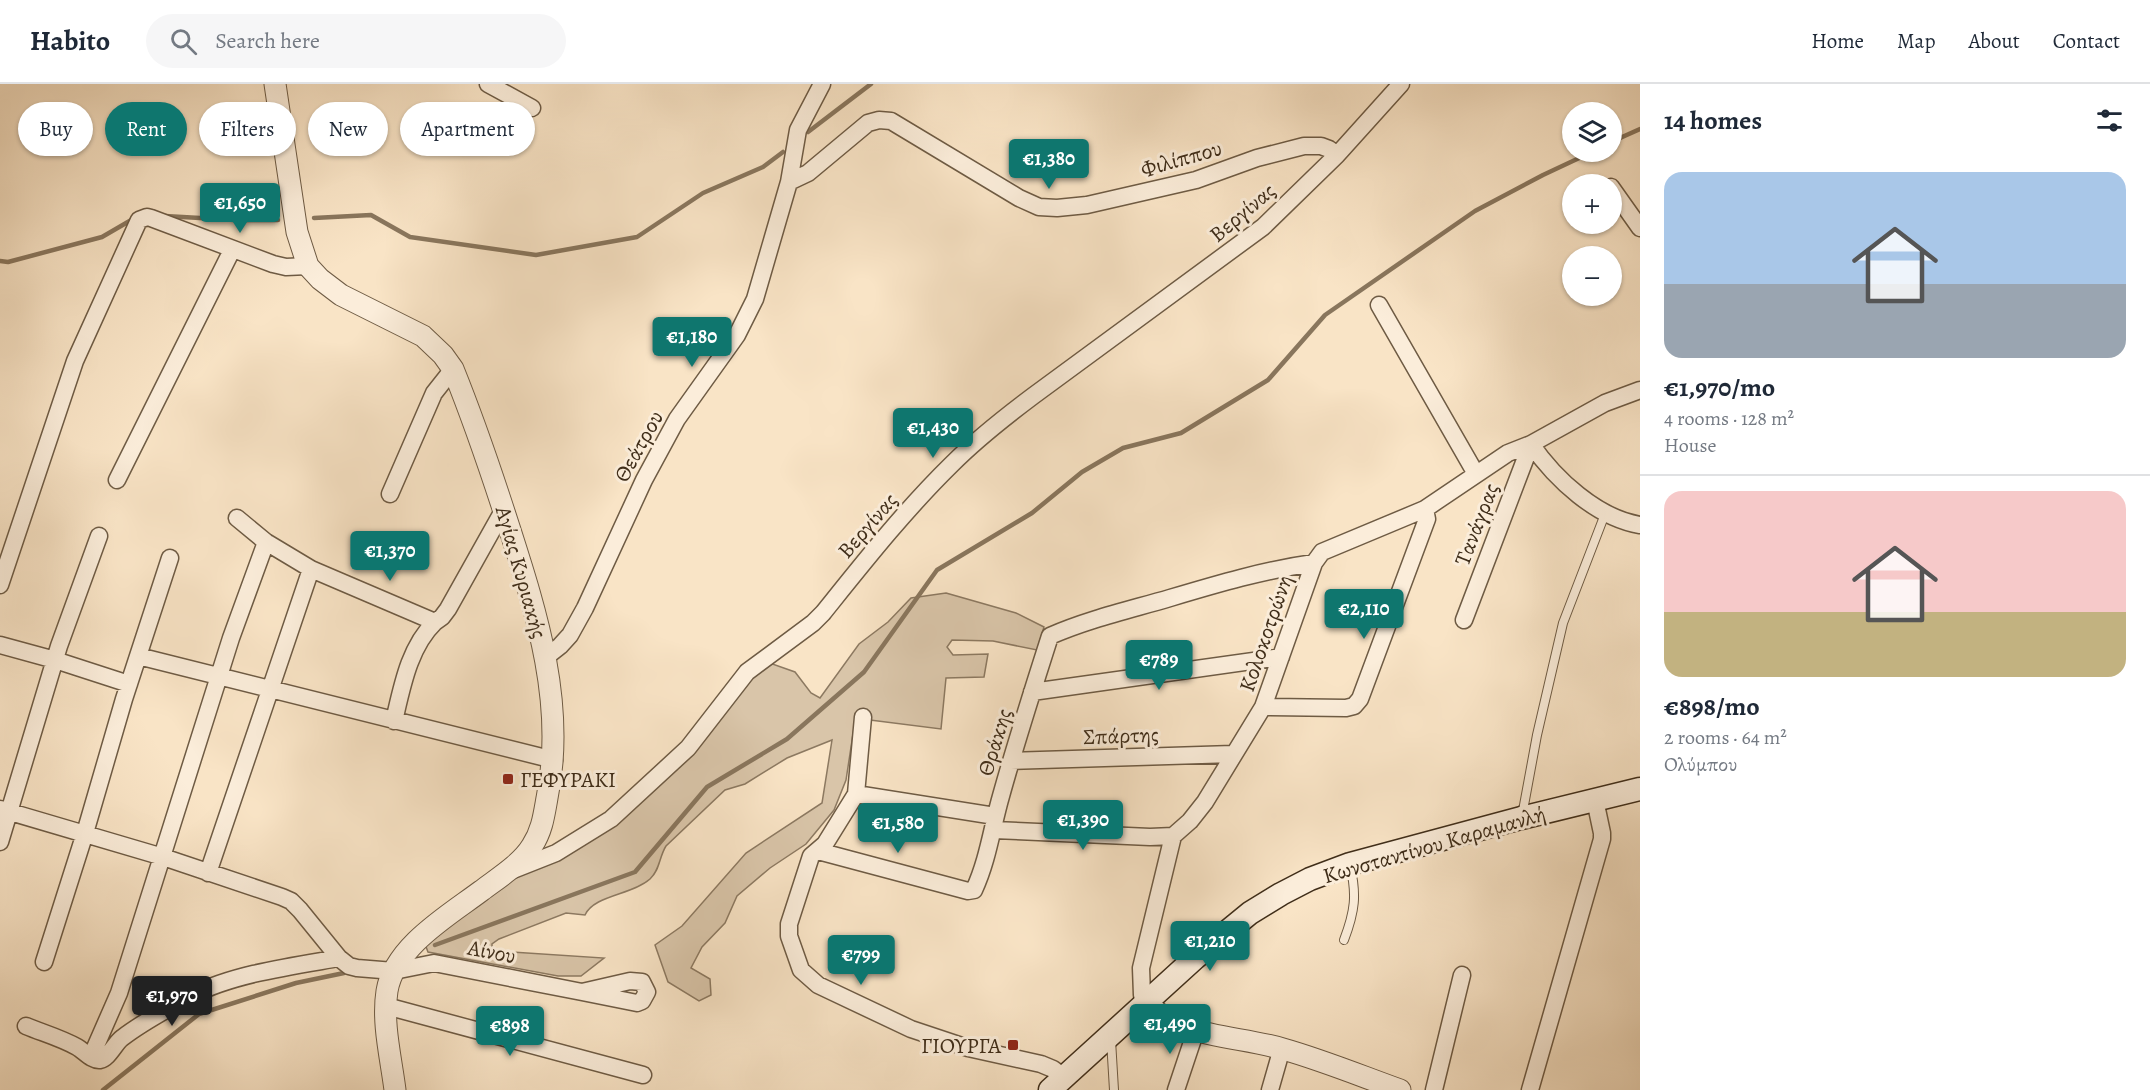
<!DOCTYPE html>
<meta charset="utf-8">
<style>
:root{--surface:#fff;--page:#f6f6f7;--text:#1f2937;--muted:#747a83;--line:#e0e1e3;--accent:#0f766e}
body{margin:0;font-family:Alegreya,serif;background:var(--page);color:var(--text);height:100vh;display:flex;flex-direction:column;font-size:22px;white-space:nowrap}
*{box-sizing:border-box;margin:0}
p{font-size:20px;color:var(--muted)}
.icon{flex:none;width:33px;height:33px;fill:none;stroke:currentColor;stroke-width:2;stroke-linecap:round;stroke-linejoin:round}
.map{position:relative;flex:1;overflow:hidden}
.side{display:flex;flex-direction:column;background:var(--surface);width:510px}
.side>*{flex:none}
.top-card{position:absolute;left:18px;top:18px;width:570px;height:54px;display:flex;gap:12px}
.buttons{position:absolute;left:1562px;top:18px;display:grid;gap:12px}
.buttons a{display:grid;place-items:center;width:60px;height:60px;border-radius:50%;background:var(--surface);box-shadow:0 2px 4px #0004;font-size:30px}
.price{position:absolute;translate:-50% -51px;padding:0 14px;border-radius:6px;background:var(--accent);color:#fff;font-size:20px;line-height:39px;filter:drop-shadow(0 2px 3px #0008)}
.price::after{content:'';position:absolute;left:50%;top:36px;width:18px;height:14px;margin-left:-9px;background:inherit;clip-path:polygon(0 0,100% 0,50% 100%)}
.price.current{background:#222;color:#fff}
ul{padding:0;list-style:none}
li{display:grid;align-content:center;gap:12px;height:318px;padding:0 24px}
li+li{border-top:2px solid var(--line)}
li span{display:grid;place-items:center;height:186px;border-radius:18px;color:#555}
li>.icon{margin-inline-start:auto}
span .icon{width:108px;height:108px;fill:#fffc;stroke-width:1}
li b{font-size:26px}
h2{display:flex;justify-content:space-between;align-items:center;height:72px;padding:0 24px;font-size:26px}
.pill{padding:0 21px;border-radius:27px;background:var(--surface);box-shadow:0 2px 4px #0004;font-size:21px;line-height:54px}
.pill.current{background:var(--accent);color:#fff}
header{display:flex;align-items:center;gap:36px;box-sizing:border-box;height:84px;padding:0 30px;background:var(--surface);border-bottom:2px solid var(--line)}
header strong{font-size:28px}
nav{display:flex;gap:33px;margin-inline-start:auto;font-size:21px}
.search{width:420px;height:54px;background:var(--page);display:flex;align-items:center;gap:15px;box-sizing:border-box;padding:0 21px;border-radius:33px;color:var(--muted);font-size:22px}
main{display:flex;flex:1;min-height:0}
.map>svg:first-child{display:block}
.green{fill:#d9c5a9;stroke:#8c7961;stroke-width:1.5}
.lines{fill:none;stroke-linecap:round;stroke-linejoin:round}
.stream{stroke:#89765d;stroke-width:4.5}
.service-casing{stroke:#6e5b44;stroke-width:10}
.minor-casing{stroke:#6e5b44;stroke-width:19}
.tertiary-casing{stroke:#6e5b44;stroke-width:23}
.secondary-casing{stroke:#3f2d19;stroke-width:25}
.service{stroke:#fbedda;stroke-width:8}
.minor{stroke:#fbedda;stroke-width:16}
.tertiary{stroke:#fbedda;stroke-width:21}
.secondary{stroke:#fbedda;stroke-width:22}
.poi-dot{fill:#8f2418;stroke:#fbedda;stroke-width:2}
.labels{text-anchor:middle;stroke-width:6;stroke-linejoin:round;paint-order:stroke}
.street-label{font-size:22px;fill:#3f2d19;stroke:#fbedda}
.poi-label{font-size:22px;fill:#3f2d19;stroke:#fbedda;text-anchor:start}
</style>
<header>
<strong>Habito</strong>
<div class="search"><svg class="icon" aria-label="search" viewBox="0 0 24 24"><circle cx="10" cy="10" r="6"/><path d="M15 15l6 6"/></svg>Search here</div>
<nav><a>Home</a><a>Map</a><a>About</a><a>Contact</a></nav>
</header>
<main>
<div class="map">
<svg width="1640" height="1006" viewBox="0 0 1640 1006">
<rect width="100%" height="100%" fill="#f9e4c6"/>
<filter id="stains"><feTurbulence type="fractalNoise" baseFrequency=".00333" numOctaves="4"/><feColorMatrix values="0 0 0 0 .2 0 0 0 0 .09 0 0 0 0 .02 0 0 0 .5 -.17"/></filter>
<radialGradient id="worn" r=".72"><stop offset=".6" stop-color="#630" stop-opacity="0"/><stop offset="1" stop-color="#630" stop-opacity=".3"/></radialGradient>
<!-- green -->
<path class="green" d="M946,509L1016,529L1044,543L1037,566L993,557L952,556L947,563L953,571L988,570L984,593L946,594L941,645L870,636L855,637L846,696L834,726L806,760L770,784L737,812L725,839L702,863L691,884L710,895L711,911L699,917L668,898L655,861L682,842L746,769L822,719L832,656L787,674L745,700L725,706L666,762C659,773 660,786 650,795C632,811 594,811 585,831L566,829L499,855L492,860V864L495,867L604,874L581,892H558L428,868L425,860L506,791L614,737L767,578L795,588L811,609L820,614L859,560L888,538L911,514Z"/>
<g class="lines">
<!-- stream -->
<path class="stream" d="M808,48L871,0
M1611,58L1640,45
M165,132L235,136H278
M314,134L371,131L410,153L536,171L637,153L703,109L763,83L783,68
M0,177L8,178L102,153L133,135
M435,861L635,788L707,703L787,655L864,588L937,486L1032,429L1082,388L1123,364L1181,349L1268,296L1325,231L1475,127L1543,91L1592,68
M103,1006L199,930L296,899L344,889"/>
<defs>
<path id="service" d="M1522,732L1537,651L1563,539L1605,430
M1344,856C1355,827 1357,811 1350,781
M1111,956L1114,1006"/>
<path id="minor" d="M488,0L532,24
M789,98L808,89L868,39L879,36L891,37L1019,114L1039,123L1057,124L1087,121L1196,96L1257,74L1304,62H1321L1329,65L1337,71
M1611,103L1640,144
M1379,221L1476,390
M117,396L232,166
M390,410L434,309L453,285
M237,434L266,458L311,485L435,538L442,533L448,525L504,425
M0,501L75,277L139,136L147,133L151,134L273,180L286,183L308,182
M1464,536L1531,360L1605,319L1640,306
M0,561L55,576L129,600
M138,572L554,676
M546,573L560,562L570,551L585,524L644,396L677,335L737,251L755,215L789,98L798,46L822,0
M1032,608L1281,573
M1263,623L1346,624L1354,622L1360,615L1427,435L1425,425
M863,633L856,710L825,760L811,772L789,840V852L801,886L818,901L911,945L968,964L1041,980L1053,985L1064,993
M394,637C402,603 409,563 435,538
M1011,677L1233,670
M856,710L995,732
M0,725L163,773L282,813L291,817L300,826L339,874L349,882L357,884L394,887L434,879L582,908L630,897L642,898L647,908L642,917L637,919L582,908
M994,746L1150,753L1173,752
M0,758L59,562L99,452
M818,767L968,807L974,806C988,776 992,743 1001,712C1016,658 1033,605 1050,552C1089,535 1129,526 1170,514C1217,500 1264,486 1314,479
M513,786L556,769L611,735L688,664L747,588L813,539L823,529C864,478 905,426 952,380C977,355 1005,333 1033,312L1263,143L1337,71L1401,0
M208,789L311,485
M44,878L85,749L124,615L170,474
M1146,918L1142,911L1141,884L1173,752L1190,737L1205,718L1263,623L1314,479L1322,468L1425,425L1508,369L1531,360C1555,395 1597,434 1640,441
M386,922L643,991
M26,942C43,949 61,954 77,963C84,967 92,977 100,976C109,974 115,959 122,954C144,937 169,924 193,911C233,890 293,882 339,874
M91,973L119,909L231,554L266,458
M1176,1006L1196,946
M1270,1006L1282,964
M1434,1006L1462,891
M1530,1006L1602,755V749L1595,716"/>
<path id="tertiary" d="M275,0L297,148L308,182L320,195L341,211L423,252L443,271L453,285C474,337 492,390 509,443C537,530 566,622 547,714C544,731 542,747 532,762C521,780 498,794 481,807C449,831 394,863 387,907C382,939 391,974 395,1006
M1146,918C1180,955 1237,951 1283,965C1322,976 1361,992 1400,1006"/>
<path id="secondary" d="M1050,1006L1195,874L1250,829L1281,810L1310,795L1350,780L1521,734L1640,705"/>
</defs>
<!-- service casing -->
<use href="#service" class="service-casing"/>
<!-- minor casing -->
<use href="#minor" class="minor-casing"/>
<!-- tertiary casing -->
<use href="#tertiary" class="tertiary-casing"/>
<!-- secondary casing -->
<use href="#secondary" class="secondary-casing"/>
<!-- service -->
<use href="#service" class="service"/>
<!-- minor -->
<use href="#minor" class="minor"/>
<!-- tertiary -->
<use href="#tertiary" class="tertiary"/>
<!-- secondary -->
<use href="#secondary" class="secondary"/>
</g>
<!-- markers -->
<g class="poi-dot">
<rect x="502" y="689" width="12" height="12" rx="3"/>
<rect x="1007" y="955" width="12" height="12" rx="3"/>
</g>
<g class="labels">
<!-- street labels -->
<g class="street-label">
<text transform="translate(1181 74) rotate(-16)" y="8">Φιλίππου</text>
<text transform="translate(1242 128) rotate(-40)" y="8">Βεργίνας</text>
<text transform="translate(638 362) rotate(-61)" y="8">Θεάτρου</text>
<text transform="translate(1476 440) rotate(-69)" y="8">Τανάγρας</text>
<text transform="translate(867 441) rotate(-49)" y="8">Βεργίνας</text>
<text transform="translate(522 488) rotate(74)" y="8">Αγίας Κυριακής</text>
<text transform="translate(1265 549) rotate(-71)" y="8">Κολοκοτρώνη</text>
<text transform="translate(1121 651) rotate(-2)" y="8">Σπάρτης</text>
<text transform="translate(994 658) rotate(-73)" y="8">Θράκης</text>
<text transform="translate(1434 760) rotate(-16)" y="8">Κωνσταντίνου Καραμανλή</text>
<text transform="translate(492 867) rotate(11)" y="8">Αίνου</text>
</g>
<!-- poi labels -->
<g class="poi-label">
<text x="520" y="703">ΓΕΦΥΡΑΚΙ</text>
<text x="1001" y="969" text-anchor="end">ΓΙΟΥΡΓΑ</text>
</g>
</g>
<rect width="100%" height="100%" filter="url(#stains)"/>
<rect width="100%" height="100%" fill="url(#worn)"/>
</svg>
<div class="buttons">
<a><svg class="icon" aria-label="layers" viewBox="0 0 24 24"><path d="M12 4l9 5-9 5-9-5zM3 14l9 5 9-5"/></svg></a>
<a>+</a>
<a>−</a>
</div>
<b class="price" style="left:1049px;top:106px">€1,380</b>
<b class="price" style="left:240px;top:150px">€1,650</b>
<b class="price" style="left:692px;top:284px">€1,180</b>
<b class="price" style="left:933px;top:375px">€1,430</b>
<b class="price" style="left:390px;top:498px">€1,370</b>
<b class="price" style="left:1364px;top:556px">€2,110</b>
<b class="price" style="left:1159px;top:607px">€789</b>
<b class="price" style="left:1083px;top:767px">€1,390</b>
<b class="price" style="left:898px;top:770px">€1,580</b>
<b class="price" style="left:1210px;top:888px">€1,210</b>
<b class="price" style="left:861px;top:902px">€799</b>
<b class="price current" style="left:172px;top:943px">€1,970</b>
<b class="price" style="left:1170px;top:971px">€1,490</b>
<b class="price" style="left:510px;top:973px">€898</b>
<div class="top-card">
<a class="pill">Buy</a>
<a class="pill current">Rent</a>
<a class="pill">Filters</a>
<a class="pill">New</a>
<a class="pill">Apartment</a>
</div>
</div>
<section class="side">
<h2>14 homes<svg class="icon" aria-label="filters" viewBox="0 0 24 24"><path d="M4 7h16M4 17h16"/><circle cx="9" cy="7" r="2"/><circle cx="15" cy="17" r="2"/></svg></h2>
<ul>
<li><span style="background:linear-gradient(#a9c7e8 60%,#9aa5b1 0)"><svg class="icon" aria-label="home" viewBox="0 0 24 24"><path d="M3 11l9-7 9 7M6 9v11h12V9"/></svg></span><div><b>€1,970/mo</b><p>4 rooms · 128 m²</p><p>House</p></div></li>
<li><span style="background:linear-gradient(#f6c9c9 65%,#c2b280 0)"><svg class="icon" aria-label="home" viewBox="0 0 24 24"><path d="M3 11l9-7 9 7M6 9v11h12V9"/></svg></span><div><b>€898/mo</b><p>2 rooms · 64 m²</p><p>Ολύμπου</p></div></li>
</ul>
</section>
</main>
